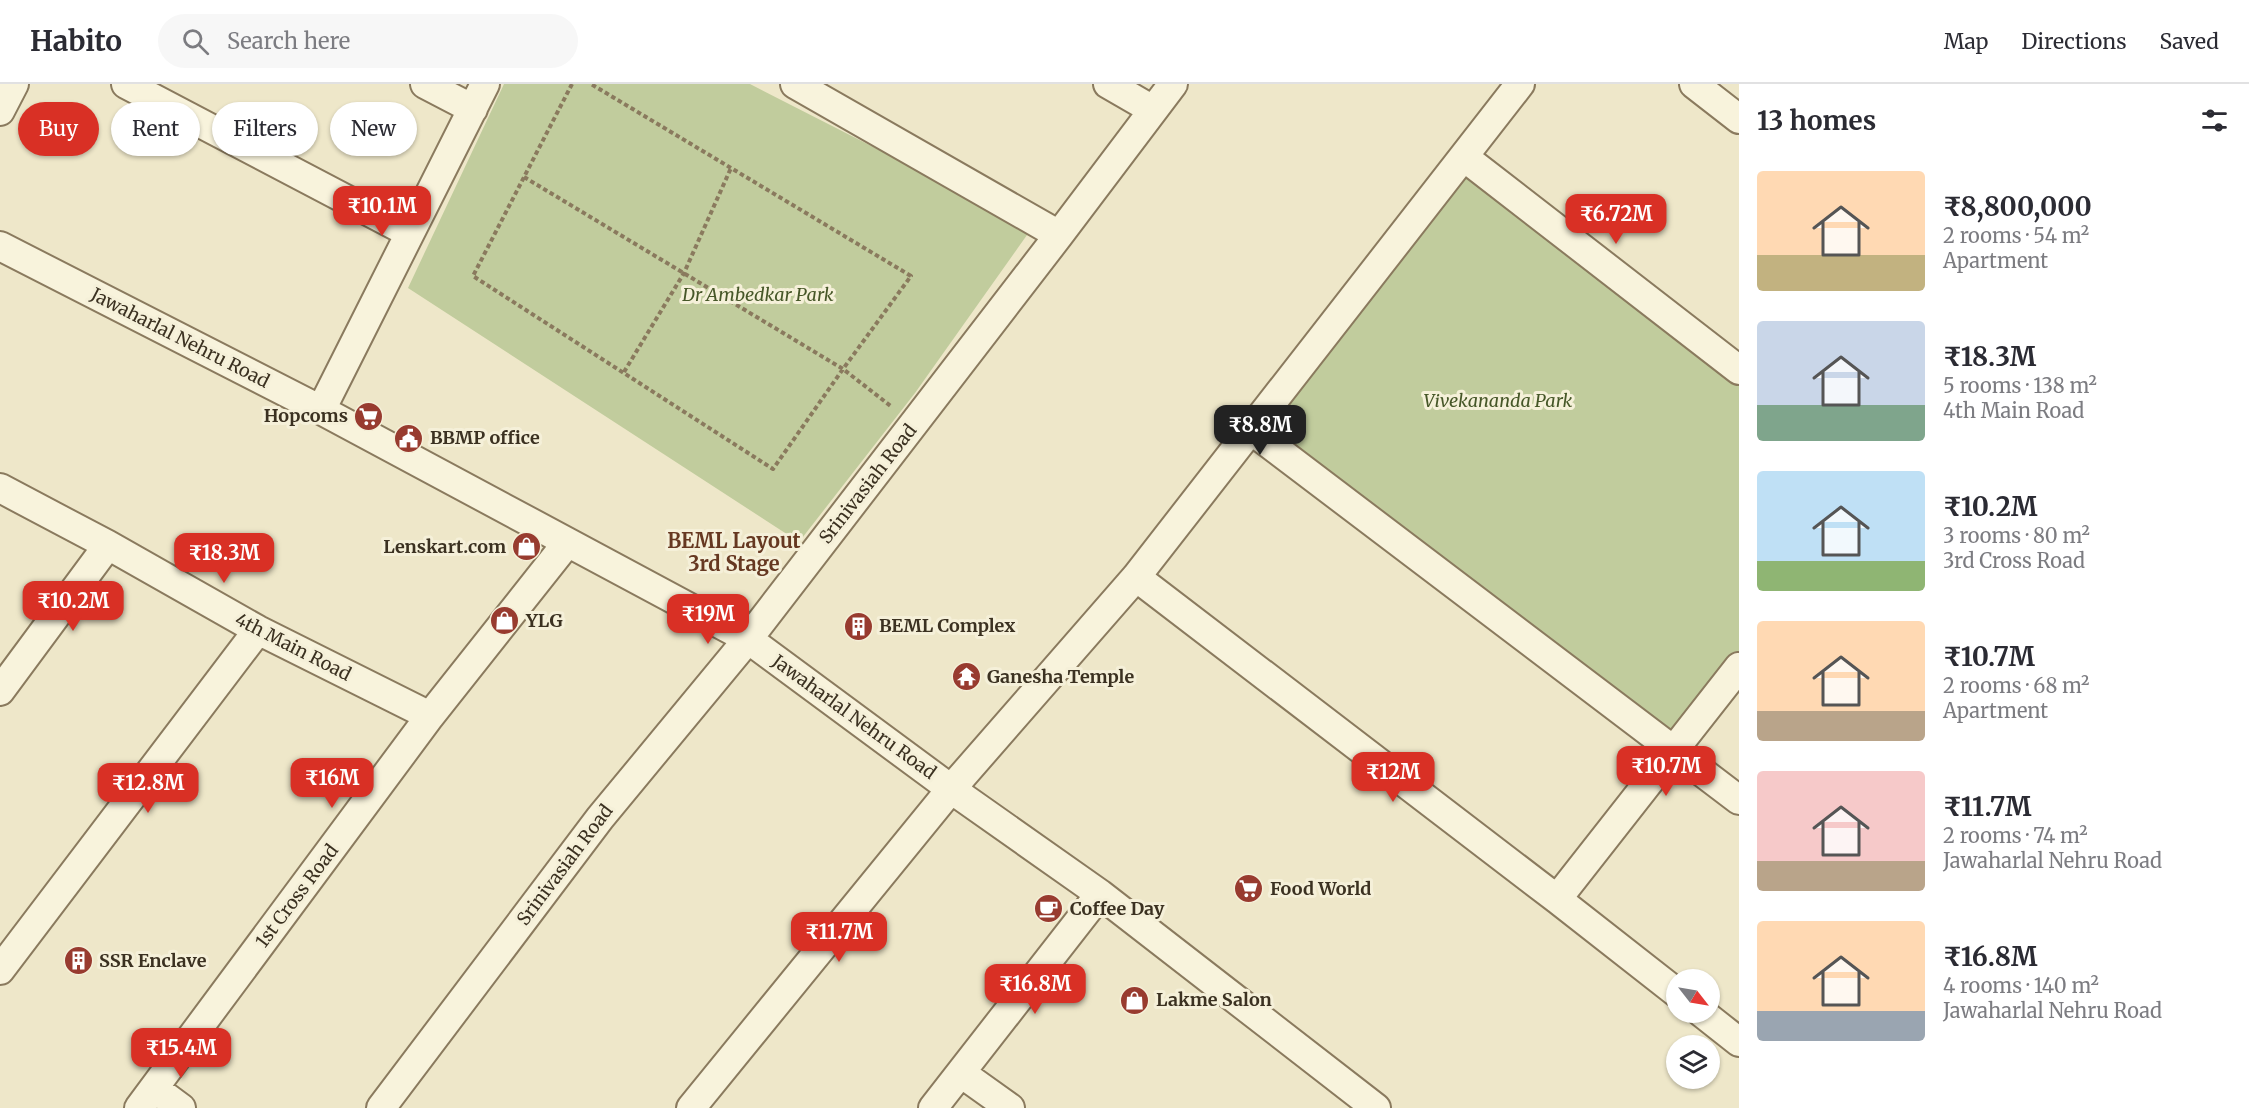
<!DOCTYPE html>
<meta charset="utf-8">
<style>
:root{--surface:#fff;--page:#f7f7f7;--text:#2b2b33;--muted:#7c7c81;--line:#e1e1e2;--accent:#d93025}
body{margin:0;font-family:Merriweather,serif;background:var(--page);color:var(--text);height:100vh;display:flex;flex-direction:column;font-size:22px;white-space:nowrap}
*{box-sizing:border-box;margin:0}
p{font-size:20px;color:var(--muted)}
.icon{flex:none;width:33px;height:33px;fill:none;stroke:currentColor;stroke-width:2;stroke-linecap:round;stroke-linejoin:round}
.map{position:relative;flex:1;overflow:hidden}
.panel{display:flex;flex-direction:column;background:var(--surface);width:510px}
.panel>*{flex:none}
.banner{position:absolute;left:18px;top:18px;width:570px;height:54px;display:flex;gap:12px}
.needle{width:39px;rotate:121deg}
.tools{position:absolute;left:1666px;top:885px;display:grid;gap:12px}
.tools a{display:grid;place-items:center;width:54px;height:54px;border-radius:50%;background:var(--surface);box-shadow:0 2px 4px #0004;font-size:30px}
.price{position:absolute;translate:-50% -51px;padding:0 14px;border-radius:12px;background:var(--accent);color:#fff;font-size:20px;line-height:39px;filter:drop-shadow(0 2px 3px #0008)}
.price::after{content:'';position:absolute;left:50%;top:36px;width:18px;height:14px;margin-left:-9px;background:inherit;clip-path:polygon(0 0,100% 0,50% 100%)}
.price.current{background:#222;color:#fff}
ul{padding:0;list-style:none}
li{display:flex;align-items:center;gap:18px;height:150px;padding:0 18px}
li span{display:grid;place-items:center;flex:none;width:168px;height:120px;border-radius:6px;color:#555}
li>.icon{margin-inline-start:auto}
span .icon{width:72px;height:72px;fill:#fffc;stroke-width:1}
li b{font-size:26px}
h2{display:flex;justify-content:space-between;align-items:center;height:72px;padding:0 18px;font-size:26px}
.tag{padding:0 21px;border-radius:27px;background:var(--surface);box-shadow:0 2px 4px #0004;font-size:21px;line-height:54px}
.tag.current{background:var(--accent);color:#fff}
header{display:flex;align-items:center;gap:36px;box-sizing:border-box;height:84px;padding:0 30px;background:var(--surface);border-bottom:2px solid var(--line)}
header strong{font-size:28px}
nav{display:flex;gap:33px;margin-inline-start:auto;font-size:21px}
.search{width:420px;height:54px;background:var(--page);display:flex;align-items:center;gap:15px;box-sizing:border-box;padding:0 21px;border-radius:33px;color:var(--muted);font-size:22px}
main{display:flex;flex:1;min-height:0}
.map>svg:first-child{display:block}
.green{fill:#c1cc9d}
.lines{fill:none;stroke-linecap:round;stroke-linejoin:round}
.minor-casing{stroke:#8a7a5e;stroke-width:32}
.path{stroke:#8a7a5e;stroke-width:4;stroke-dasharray:4.5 3;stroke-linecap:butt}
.minor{stroke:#f8f3dc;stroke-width:28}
.labels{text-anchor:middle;stroke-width:6;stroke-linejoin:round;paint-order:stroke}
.park-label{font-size:18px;font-style:italic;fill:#465728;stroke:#f5f0d9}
.street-label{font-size:18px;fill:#3b3121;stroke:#f5f0d9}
.poi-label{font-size:18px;font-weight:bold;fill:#3b3121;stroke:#f5f0d9;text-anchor:start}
.neighbourhood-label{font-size:20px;font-weight:bold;fill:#663821;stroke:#f5f0d9}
</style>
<header>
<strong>Habito</strong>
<div class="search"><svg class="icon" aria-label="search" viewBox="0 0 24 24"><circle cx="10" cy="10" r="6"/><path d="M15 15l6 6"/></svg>Search here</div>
<nav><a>Map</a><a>Directions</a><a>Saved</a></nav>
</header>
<main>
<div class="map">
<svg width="1739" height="1024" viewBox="0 0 1739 1024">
<rect width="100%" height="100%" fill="#eee7c9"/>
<!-- green -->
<path class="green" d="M504,0H750L1032,144L915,309L799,458L408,204Z
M1464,73L1739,286V567L1666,661L1251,346Z"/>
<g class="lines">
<defs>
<path id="minor" d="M126,0L410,149
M425,0L473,25
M795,0L1059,151
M1108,0L1153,26
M1694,0L1739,35
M0,27L14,0
M1464,73L1739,286
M0,162L321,326L748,555L951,705L1100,810L1376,1024
M321,326L485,0
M1251,346L1739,716
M0,404L108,461L258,546L430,632
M1136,493L1557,815L1677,909
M0,607L108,461
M1557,815L1739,583
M0,886L258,546
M1701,928L1739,958
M961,989L1010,1024
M154,1004L181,1024
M139,1024L430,632L567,459
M381,1024L600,734L748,555L1059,151L1173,0
M691,1024L951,705L1136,493L1520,0
M933,1024L1100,810"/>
</defs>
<!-- minor casing -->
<use href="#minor" class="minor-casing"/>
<!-- path -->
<path class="path" d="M572,0L473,192L773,385L843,285L911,192L591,0
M524,93L843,285L892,323
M624,288L684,189L731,84"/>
<!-- minor -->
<use href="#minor" class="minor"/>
</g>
<!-- icons -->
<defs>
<symbol id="supermarket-disc" viewBox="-11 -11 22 22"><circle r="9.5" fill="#983b2f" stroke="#f5f0d9"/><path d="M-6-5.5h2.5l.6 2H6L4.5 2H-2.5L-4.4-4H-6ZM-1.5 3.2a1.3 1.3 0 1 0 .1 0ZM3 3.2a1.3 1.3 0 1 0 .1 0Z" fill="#fff"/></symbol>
<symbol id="civic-disc" viewBox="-11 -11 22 22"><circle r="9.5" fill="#983b2f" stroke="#f5f0d9"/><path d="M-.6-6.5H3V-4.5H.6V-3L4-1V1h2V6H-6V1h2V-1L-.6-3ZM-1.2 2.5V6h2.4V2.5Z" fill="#fff"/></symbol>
<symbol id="shop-disc" viewBox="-11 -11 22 22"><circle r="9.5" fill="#983b2f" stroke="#f5f0d9"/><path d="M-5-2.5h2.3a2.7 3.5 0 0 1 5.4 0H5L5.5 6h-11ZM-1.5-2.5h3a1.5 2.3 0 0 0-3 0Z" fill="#fff"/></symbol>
<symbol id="building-disc" viewBox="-11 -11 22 22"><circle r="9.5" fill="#983b2f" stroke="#f5f0d9"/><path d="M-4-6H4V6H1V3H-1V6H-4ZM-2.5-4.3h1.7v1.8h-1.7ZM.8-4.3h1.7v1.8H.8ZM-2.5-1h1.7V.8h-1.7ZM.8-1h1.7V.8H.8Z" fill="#fff"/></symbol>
<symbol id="temple-disc" viewBox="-11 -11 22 22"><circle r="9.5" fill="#983b2f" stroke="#f5f0d9"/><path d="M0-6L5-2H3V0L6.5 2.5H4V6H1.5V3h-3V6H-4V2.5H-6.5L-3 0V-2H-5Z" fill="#fff"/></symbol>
<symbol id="cafe-disc" viewBox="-11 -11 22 22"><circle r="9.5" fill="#983b2f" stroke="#f5f0d9"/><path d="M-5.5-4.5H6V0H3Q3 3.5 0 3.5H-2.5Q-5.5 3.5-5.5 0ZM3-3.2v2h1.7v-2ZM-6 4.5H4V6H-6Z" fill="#fff"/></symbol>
</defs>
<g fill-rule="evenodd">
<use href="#supermarket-disc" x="352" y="316" width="33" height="33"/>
<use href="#civic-disc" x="392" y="338" width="33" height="33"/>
<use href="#shop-disc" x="510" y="446" width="33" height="33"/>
<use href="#shop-disc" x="488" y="520" width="33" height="33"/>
<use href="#building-disc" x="842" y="526" width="33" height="33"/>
<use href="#temple-disc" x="950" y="576" width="33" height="33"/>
<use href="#supermarket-disc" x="1232" y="788" width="33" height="33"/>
<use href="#cafe-disc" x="1032" y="808" width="33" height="33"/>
<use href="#building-disc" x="62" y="860" width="33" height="33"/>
<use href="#shop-disc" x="1118" y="900" width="33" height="33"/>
</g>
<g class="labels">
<!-- park labels -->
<g class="park-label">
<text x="758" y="217">Dr Ambedkar Park</text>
<text x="1498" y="323">Vivekananda Park</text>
</g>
<!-- street labels -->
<g class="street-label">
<text transform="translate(180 254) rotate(27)" y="6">Jawaharlal Nehru Road</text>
<text transform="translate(868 400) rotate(-52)" y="6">Srinivasiah Road</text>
<text transform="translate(293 563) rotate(27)" y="6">4th Main Road</text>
<text transform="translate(854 633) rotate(36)" y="6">Jawaharlal Nehru Road</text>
<text transform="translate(565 781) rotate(-53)" y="6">Srinivasiah Road</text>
<text transform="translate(297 812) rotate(-53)" y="6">1st Cross Road</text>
</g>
<!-- poi labels -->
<g class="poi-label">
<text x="348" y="338" text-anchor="end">Hopcoms</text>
<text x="430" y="360">BBMP office</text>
<text x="506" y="469" text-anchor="end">Lenskart.com</text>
<text x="526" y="543">YLG</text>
<text x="879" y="548">BEML Complex</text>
<text x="987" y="599">Ganesha Temple</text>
<text x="1270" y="811">Food World</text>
<text x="1070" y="831">Coffee Day</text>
<text x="99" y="883">SSR Enclave</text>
<text x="1156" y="922">Lakme Salon</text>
</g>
<!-- neighbourhood labels -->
<g class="neighbourhood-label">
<text x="734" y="464">BEML Layout<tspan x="734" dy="23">3rd Stage</tspan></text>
</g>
</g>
</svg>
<div class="tools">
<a><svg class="needle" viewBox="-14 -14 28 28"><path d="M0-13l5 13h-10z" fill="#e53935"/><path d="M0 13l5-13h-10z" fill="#7c7c81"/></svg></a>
<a><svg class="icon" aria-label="layers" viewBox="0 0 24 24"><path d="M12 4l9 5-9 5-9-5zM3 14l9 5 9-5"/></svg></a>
</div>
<b class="price" style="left:382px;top:153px">₹10.1M</b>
<b class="price" style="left:1616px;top:161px">₹6.72M</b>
<b class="price current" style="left:1260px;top:372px">₹8.8M</b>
<b class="price" style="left:224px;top:500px">₹18.3M</b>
<b class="price" style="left:73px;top:548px">₹10.2M</b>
<b class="price" style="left:708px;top:561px">₹19M</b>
<b class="price" style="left:1666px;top:713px">₹10.7M</b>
<b class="price" style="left:1393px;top:719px">₹12M</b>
<b class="price" style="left:332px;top:725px">₹16M</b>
<b class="price" style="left:148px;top:730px">₹12.8M</b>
<b class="price" style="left:839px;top:879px">₹11.7M</b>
<b class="price" style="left:1035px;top:931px">₹16.8M</b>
<b class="price" style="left:181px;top:995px">₹15.4M</b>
<div class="banner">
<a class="tag current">Buy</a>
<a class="tag">Rent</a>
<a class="tag">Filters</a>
<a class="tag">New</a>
</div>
</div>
<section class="panel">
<h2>13 homes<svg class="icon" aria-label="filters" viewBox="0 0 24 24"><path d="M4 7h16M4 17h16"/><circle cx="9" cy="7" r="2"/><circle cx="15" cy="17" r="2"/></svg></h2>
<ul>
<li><span style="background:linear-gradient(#ffd9b3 70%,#c2b280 0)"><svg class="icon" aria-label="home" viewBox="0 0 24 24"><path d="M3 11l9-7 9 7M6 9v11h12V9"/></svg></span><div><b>₹8,800,000</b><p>2 rooms · 54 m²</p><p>Apartment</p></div></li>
<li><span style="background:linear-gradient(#c9d6e8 70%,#7fa58c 0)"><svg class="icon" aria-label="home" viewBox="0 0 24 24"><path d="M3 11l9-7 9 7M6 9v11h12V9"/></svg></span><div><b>₹18.3M</b><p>5 rooms · 138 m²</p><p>4th Main Road</p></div></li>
<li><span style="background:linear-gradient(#bfe0f5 75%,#8fb573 0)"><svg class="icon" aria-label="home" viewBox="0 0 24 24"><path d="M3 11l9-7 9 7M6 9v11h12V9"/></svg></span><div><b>₹10.2M</b><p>3 rooms · 80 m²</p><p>3rd Cross Road</p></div></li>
<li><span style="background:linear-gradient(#ffd9b3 75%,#b9a48a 0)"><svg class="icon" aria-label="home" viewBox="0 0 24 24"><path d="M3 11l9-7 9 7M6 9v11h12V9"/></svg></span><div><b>₹10.7M</b><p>2 rooms · 68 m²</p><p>Apartment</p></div></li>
<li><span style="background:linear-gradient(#f6c9c9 75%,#b9a48a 0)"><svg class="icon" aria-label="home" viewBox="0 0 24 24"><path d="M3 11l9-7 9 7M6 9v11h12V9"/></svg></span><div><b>₹11.7M</b><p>2 rooms · 74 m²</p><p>Jawaharlal Nehru Road</p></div></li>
<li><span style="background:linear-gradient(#ffd9b3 75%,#9aa5b1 0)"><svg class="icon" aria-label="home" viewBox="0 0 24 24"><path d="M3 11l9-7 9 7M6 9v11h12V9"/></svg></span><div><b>₹16.8M</b><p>4 rooms · 140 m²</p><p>Jawaharlal Nehru Road</p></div></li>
</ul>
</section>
</main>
